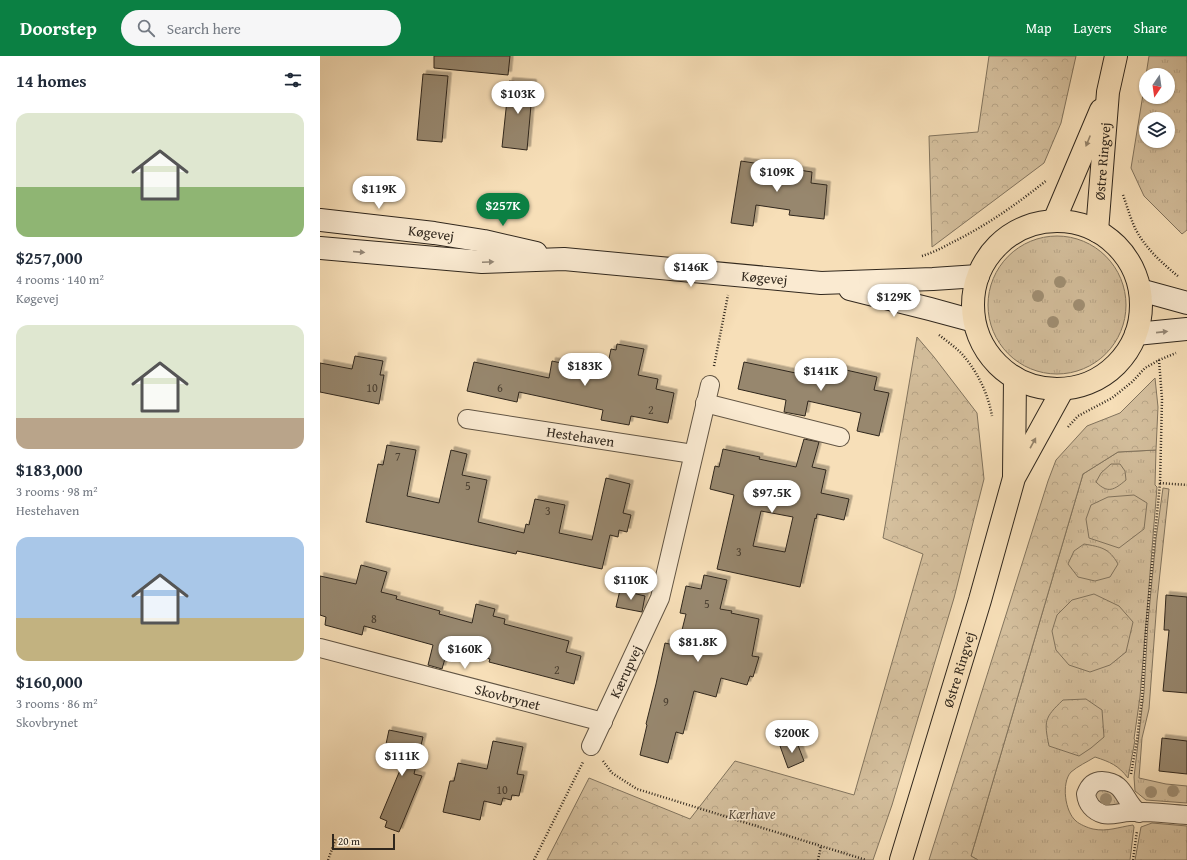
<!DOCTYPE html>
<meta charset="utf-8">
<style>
:root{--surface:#fff;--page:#f6f6f7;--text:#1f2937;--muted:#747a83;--accent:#0b8043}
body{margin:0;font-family:"Gentium Book Plus",serif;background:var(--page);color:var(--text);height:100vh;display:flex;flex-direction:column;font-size:15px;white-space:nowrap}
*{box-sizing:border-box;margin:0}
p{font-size:13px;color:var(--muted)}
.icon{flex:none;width:22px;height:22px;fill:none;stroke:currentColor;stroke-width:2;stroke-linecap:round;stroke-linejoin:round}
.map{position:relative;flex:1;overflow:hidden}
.sheet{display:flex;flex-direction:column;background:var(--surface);width:320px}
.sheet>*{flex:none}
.needle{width:26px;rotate:193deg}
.tools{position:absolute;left:819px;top:12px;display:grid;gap:8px}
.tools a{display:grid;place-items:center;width:36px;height:36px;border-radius:50%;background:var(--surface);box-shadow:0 1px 3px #0004;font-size:20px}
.scale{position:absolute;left:12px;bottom:10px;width:63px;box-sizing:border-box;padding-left:4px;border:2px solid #30271d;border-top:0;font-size:11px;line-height:14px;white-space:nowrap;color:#30271d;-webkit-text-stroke:3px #faead1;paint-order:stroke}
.price{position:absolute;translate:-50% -34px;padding:0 9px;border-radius:14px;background:#fff;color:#222;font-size:13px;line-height:26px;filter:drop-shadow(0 1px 2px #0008)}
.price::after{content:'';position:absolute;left:50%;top:24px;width:12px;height:9px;margin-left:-6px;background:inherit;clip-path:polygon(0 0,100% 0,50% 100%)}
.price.active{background:var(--accent);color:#fff}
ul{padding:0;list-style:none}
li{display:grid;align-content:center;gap:8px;height:212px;padding:0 16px}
li span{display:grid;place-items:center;height:124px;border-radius:12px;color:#555}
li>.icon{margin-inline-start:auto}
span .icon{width:72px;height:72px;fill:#fffc;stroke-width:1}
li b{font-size:17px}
h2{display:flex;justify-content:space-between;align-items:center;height:48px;padding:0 16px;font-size:17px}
header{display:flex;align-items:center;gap:24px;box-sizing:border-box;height:56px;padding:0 20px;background:var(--accent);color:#fff}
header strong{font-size:19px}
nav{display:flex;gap:22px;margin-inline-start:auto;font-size:14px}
.search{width:280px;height:36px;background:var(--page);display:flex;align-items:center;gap:10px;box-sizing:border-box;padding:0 14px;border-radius:22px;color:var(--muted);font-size:15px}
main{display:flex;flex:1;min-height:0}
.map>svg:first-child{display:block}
.grass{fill:url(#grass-tufts);stroke:#82745e;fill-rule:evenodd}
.forest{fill:url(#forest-crowns);stroke:#82745e}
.building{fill:#97876e;stroke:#30271d;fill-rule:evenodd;filter:url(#shadow)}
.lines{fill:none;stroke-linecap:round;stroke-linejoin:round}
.street-casing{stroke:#625544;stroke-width:20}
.secondary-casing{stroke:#30271d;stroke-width:24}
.primary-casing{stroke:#30271d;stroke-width:24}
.path{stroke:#30271d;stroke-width:2.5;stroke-dasharray:1 2;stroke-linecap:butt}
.street{stroke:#faead1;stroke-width:18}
.secondary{stroke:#faead1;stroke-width:22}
.primary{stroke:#f7dfb8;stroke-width:22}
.tree{fill:#a08f74}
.oneway{fill:#94836a}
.oneway2{fill:#958877}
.labels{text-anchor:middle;stroke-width:3;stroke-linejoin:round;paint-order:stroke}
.number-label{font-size:12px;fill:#4a3f31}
.street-label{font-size:14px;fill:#30271d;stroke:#faead1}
.park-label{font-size:14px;font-style:italic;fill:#594d3d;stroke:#faead1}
</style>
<header>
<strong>Doorstep</strong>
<div class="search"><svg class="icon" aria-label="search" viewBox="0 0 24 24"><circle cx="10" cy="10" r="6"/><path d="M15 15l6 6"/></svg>Search here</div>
<nav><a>Map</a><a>Layers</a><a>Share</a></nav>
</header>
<main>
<section class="sheet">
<h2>14 homes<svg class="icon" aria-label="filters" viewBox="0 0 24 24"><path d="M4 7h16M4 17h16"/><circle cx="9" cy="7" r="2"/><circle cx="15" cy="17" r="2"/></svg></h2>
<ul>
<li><span style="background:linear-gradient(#dfe7d0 60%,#8fb573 0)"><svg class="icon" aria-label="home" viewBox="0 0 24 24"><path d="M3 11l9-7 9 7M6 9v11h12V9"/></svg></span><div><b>$257,000</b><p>4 rooms · 140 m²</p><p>Køgevej</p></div></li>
<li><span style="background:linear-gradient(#dfe7d0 75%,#b9a48a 0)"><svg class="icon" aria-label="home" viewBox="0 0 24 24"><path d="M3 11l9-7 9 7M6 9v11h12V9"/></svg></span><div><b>$183,000</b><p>3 rooms · 98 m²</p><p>Hestehaven</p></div></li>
<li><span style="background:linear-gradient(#a9c7e8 65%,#c2b280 0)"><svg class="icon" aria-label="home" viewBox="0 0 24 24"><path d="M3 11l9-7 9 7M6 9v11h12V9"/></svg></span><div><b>$160,000</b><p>3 rooms · 86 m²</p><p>Skovbrynet</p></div></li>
</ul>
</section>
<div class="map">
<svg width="867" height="804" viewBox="0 0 867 804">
<defs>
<pattern id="grass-tufts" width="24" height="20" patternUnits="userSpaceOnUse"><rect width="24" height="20" fill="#d5c09e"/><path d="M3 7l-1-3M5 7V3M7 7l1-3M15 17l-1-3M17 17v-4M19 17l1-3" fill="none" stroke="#b7a588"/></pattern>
<pattern id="forest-crowns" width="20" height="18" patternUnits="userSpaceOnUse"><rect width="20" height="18" fill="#d5c09e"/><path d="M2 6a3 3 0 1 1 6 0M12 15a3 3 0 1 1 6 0" fill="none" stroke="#b7a588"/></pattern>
<filter id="shadow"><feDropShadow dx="3.5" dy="-3.5" stdDeviation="0" flood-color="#0004"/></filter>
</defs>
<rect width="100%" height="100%" fill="#f7dfb8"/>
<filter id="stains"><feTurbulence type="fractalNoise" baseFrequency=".005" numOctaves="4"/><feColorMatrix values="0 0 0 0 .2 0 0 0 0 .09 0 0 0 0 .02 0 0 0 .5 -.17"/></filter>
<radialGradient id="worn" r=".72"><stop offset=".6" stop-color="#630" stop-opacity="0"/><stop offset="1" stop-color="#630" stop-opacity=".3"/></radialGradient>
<!-- grass -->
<path class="grass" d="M829,0H867V174L862,178L824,140L811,112L826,20V41H848V19H826ZM826,63H848V85H826Z
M668 249a69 69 0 1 1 138 0a69 69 0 1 1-138 0Z
M836,394L835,429L837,431L820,641L814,683L815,684L808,722C798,709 790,706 775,701C767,706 758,710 751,716C741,727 745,756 756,765C759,768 768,772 773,773C787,776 799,771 813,769L814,771L810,804H658L651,800L763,418L798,396Z
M843,432L849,433L837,545L829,653L822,682L819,722L846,728L867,730V747L826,744L815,735L814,721L824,636L828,566L836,483Z
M796,730L801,752L779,755L773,732Z
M832,767L867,770V804H815L821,771Z"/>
<!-- forest -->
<path class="forest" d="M669,0H756L741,67L724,107L612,191L609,80L658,76Z
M597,281L614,301L657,357L664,423L634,542L572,749L553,804H227L269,722L370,763L415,705L534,739L603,498L563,482Z
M835,322L838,351L836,394L798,396L763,418L651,800L658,804H609L728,425L736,404L767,370L800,357Z
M791,408H800L805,415L806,424C794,434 788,438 776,426L781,417Z
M814,439L827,447L824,473L799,492L769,482L766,463L771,449L788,441Z
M764,488C781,491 789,492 798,508L790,521L775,525L758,521L748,508L754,495Z
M774,538L799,550L813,566L806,596L790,609L770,616L749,609L736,594L732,575L737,559L752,544Z
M766,643L782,654L784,681L771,692L759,700L729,690C724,665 724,662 743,644Z"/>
<!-- building -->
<path class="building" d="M114,0H190L188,19L114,12Z
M103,18L128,20L122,86L97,84Z
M189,25L213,27L207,94L182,91Z
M421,105L492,116L491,127L507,129L504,163L469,159L470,154L436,149L433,170L411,167Z
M297,288L324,293L318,319L338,323L336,333L354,337L348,367L311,360L309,369L281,364L283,354L199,336L197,346L147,335L154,306L229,322L232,305L286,317L291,293L296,294Z
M35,300L63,305L60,319H64L59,348L0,336V307L32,313Z
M424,306L499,322L504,306L526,314L557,321L554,334L569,337L559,380L537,375L541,357L488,345L485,360L464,356L466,344L418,333Z
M484,383L499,386L492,411L506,414L501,437L529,443L524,464L497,458L496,463L495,462L480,531L397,513L414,439L390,433L395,410L399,411L403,393L440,401L439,403L476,411ZM441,455L473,461L465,496L433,490Z
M67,389L96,394L87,440L119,447L131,394L147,398L142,419L167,424L158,466L204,477L206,468L209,469L215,443L245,449L239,477L272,484L286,422L310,428L303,457L311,459L307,476L299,474L298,481L290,479L282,513L197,495L196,498L46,466L58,408L63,409Z
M41,509L67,516L61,536L77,540L76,543L120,555L119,558L152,567L156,548L175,553L173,560L185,563L184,568L249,585L246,596L261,600L254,628L169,606L170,603L128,592L122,613L108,609L113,589L44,570L42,579L5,569L6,561L0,559V520L36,528Z
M384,519L407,524L400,553L412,555L411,557L439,563L432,600L439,601L433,621L430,620L427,629L401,622L396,641L374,635L363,678L356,676L348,707L320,699L327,669L326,668L336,628L345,587L358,590L366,558L360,557L366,530L381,533Z
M300,534L325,540L322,556L296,551Z
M846,539L867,541V637L843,635L849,574H844Z
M69,674L103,681L94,718L102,720L79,776L65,771L67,765L60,762L83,707L63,702Z
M842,682L867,685V718L839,715Z
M476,684L484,705L468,712L460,690Z
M173,685L203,691L197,718L204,719L199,740L192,739L191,744L183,742L181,749L164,745L160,764L123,756L130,725H134L138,707L167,713Z"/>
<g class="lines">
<defs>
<g id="street">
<path d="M385,347L520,381"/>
<path id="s1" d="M147,363L373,398"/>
<path id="s2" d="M0,592L283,666"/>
<path id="s3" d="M271,690L340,542L390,329"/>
<path d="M819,757C803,745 806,726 782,725C773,725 769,730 766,738C767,748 773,755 783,758C792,760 801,756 810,756C829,755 848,758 867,759"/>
</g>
<g id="secondary">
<path id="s4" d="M0,164L114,177L164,185L216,197"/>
<path id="s5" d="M0,192L162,206L244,203L501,227L613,223L658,220"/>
<path d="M530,233L610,253L654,265"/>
<path d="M820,234L867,247"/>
<path d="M816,278L867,273"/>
</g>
<g id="primary">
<circle cx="737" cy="249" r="84"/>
<path d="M734,165L781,54"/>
<path id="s6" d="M777,175L788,36L796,0"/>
<path d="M694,419L695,322"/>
<path id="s7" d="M581,804L660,544L694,422L743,333"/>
</g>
</defs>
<!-- street casing -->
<use href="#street" class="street-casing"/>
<!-- secondary casing -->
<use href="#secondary" class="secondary-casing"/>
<!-- primary casing -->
<use href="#primary" class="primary-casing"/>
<!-- path -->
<path class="path" d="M803,139C807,150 810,161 815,172C825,192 842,207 859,221
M602,200C612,197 622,192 631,187C666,170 697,148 727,124
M619,279C627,285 635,291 642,298C657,315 668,337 672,360
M839,304L842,343L840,427L867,429
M394,310L408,239
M748,371L758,360L792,342L812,326L825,312L839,304L856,297
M283,705L292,717L317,733L546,804
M811,718L817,684L822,641L826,573L840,427
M8,804L16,782
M214,804L263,706
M498,804L501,790
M813,804L817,775"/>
<!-- street -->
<use href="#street" class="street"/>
<!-- secondary -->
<use href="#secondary" class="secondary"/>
<!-- primary -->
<use href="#primary" class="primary"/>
</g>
<!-- trees -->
<g class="tree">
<circle cx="740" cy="226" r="6"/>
<circle cx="718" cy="240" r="6"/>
<circle cx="759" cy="249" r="6"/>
<circle cx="733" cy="266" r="6"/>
<circle cx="853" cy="735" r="6"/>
<circle cx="831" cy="736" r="6"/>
<circle cx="786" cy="743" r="6"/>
</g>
<!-- one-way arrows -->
<defs><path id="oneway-solid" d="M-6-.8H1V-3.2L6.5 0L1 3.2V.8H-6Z"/></defs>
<g class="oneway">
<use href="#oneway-solid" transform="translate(768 85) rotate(112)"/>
<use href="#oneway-solid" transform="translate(713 387) rotate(-61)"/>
</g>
<g class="oneway2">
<use href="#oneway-solid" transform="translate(39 196) rotate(5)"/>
<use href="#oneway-solid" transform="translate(168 206) rotate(-2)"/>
<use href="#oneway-solid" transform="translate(842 276) rotate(-6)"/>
</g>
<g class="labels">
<!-- number labels -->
<g class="number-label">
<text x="52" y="336">10</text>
<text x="180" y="336">6</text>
<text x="331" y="358">2</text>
<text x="78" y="405">7</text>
<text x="148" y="434">5</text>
<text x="228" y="459">3</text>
<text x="419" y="500">3</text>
<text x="387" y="552">5</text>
<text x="54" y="567">8</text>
<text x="237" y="618">2</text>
<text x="346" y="650">9</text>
<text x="182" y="738">10</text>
</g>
<!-- street labels -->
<g class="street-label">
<text dy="5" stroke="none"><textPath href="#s6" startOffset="70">Østre Ringvej</textPath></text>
<text dy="5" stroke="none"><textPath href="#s4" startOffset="112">Køgevej</textPath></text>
<text dy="5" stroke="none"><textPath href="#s5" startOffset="446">Køgevej</textPath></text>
<text dy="5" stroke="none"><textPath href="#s1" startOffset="115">Hestehaven</textPath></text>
<text dy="5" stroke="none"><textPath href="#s7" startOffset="199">Østre Ringvej</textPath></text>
<text dy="5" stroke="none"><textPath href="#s3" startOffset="82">Kærupvej</textPath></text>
<text dy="5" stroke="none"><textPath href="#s2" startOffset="194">Skovbrynet</textPath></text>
</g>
<!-- park labels -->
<g class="park-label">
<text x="432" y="763">Kærhave</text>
</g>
</g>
<rect width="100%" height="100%" filter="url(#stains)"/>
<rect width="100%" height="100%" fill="url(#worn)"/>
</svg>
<div class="tools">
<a><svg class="needle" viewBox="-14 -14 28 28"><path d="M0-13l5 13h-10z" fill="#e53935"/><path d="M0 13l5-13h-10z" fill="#747a83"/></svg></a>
<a><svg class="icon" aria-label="layers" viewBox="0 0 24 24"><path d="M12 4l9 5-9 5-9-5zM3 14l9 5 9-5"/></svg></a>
</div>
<div class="scale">20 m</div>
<b class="price" style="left:198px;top:59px">$103K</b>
<b class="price" style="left:457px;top:137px">$109K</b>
<b class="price" style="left:59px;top:154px">$119K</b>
<b class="price active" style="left:183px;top:171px">$257K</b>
<b class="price" style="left:371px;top:232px">$146K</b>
<b class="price" style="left:574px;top:262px">$129K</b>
<b class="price" style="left:265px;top:331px">$183K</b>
<b class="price" style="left:501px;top:336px">$141K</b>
<b class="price" style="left:452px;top:458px">$97.5K</b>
<b class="price" style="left:311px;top:545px">$110K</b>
<b class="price" style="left:378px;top:607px">$81.8K</b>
<b class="price" style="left:145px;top:614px">$160K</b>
<b class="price" style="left:472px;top:698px">$200K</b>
<b class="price" style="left:82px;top:721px">$111K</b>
</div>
</main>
